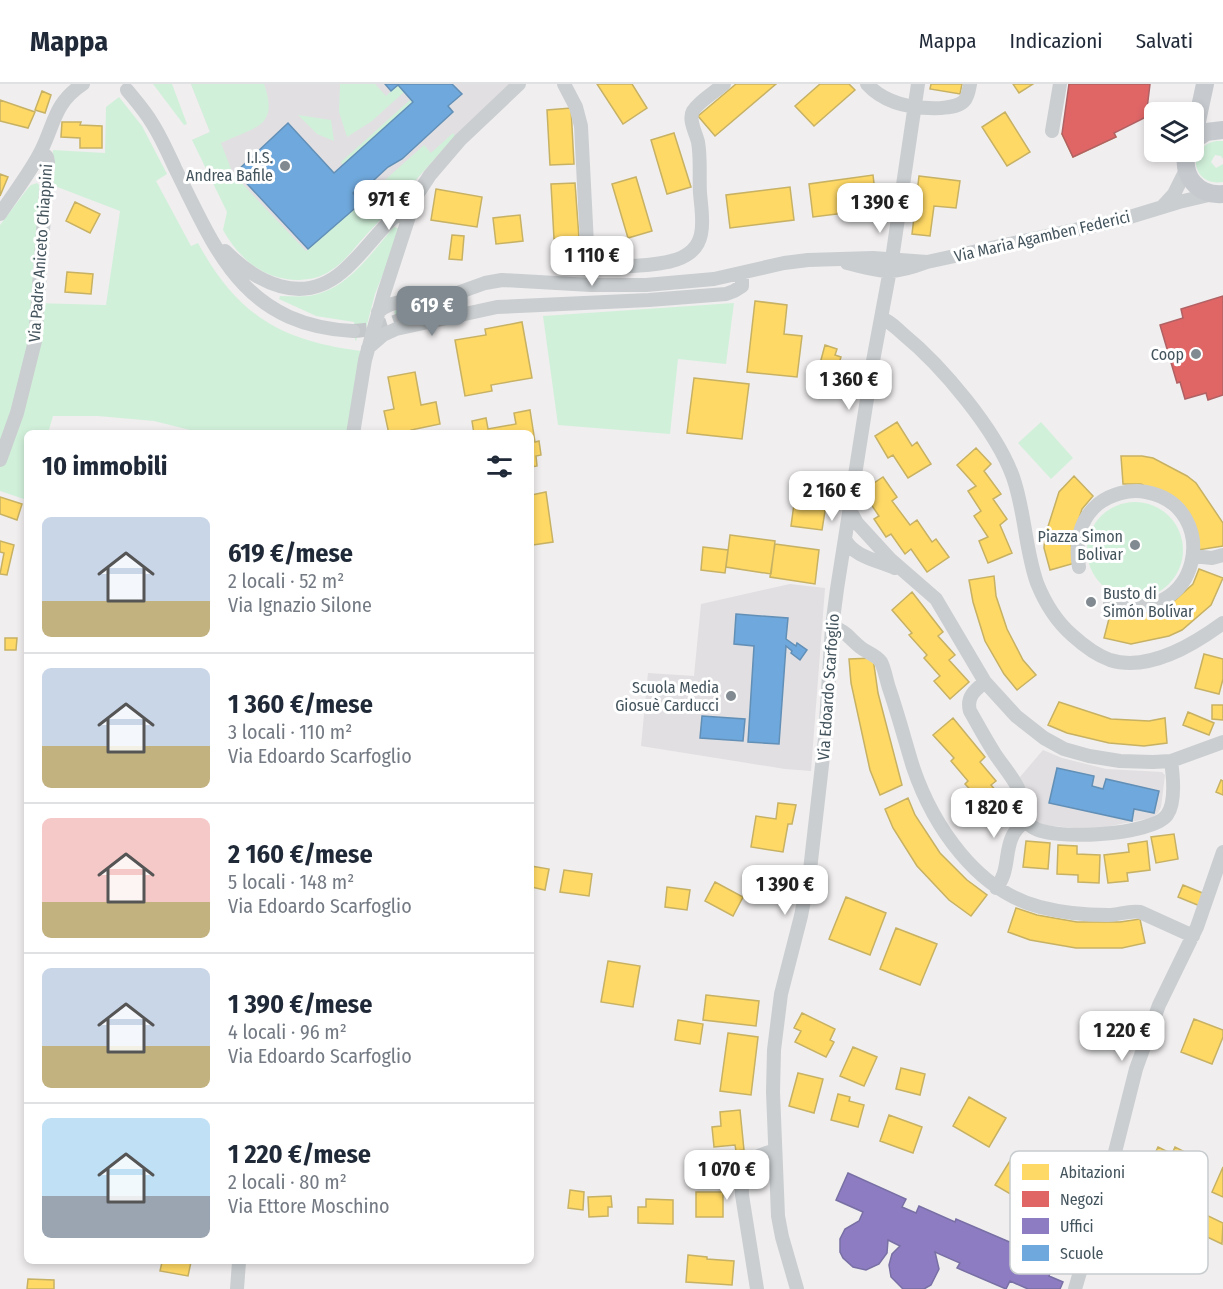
<!DOCTYPE html>
<html lang="it">
<meta charset="utf-8">
<style>
:root{--surface:#fff;--page:#f6f6f7;--text:#1f2937;--muted:#747a83;--line:#e0e1e3;--accent:#808a90}
body{margin:0;font-family:"Fira Sans Condensed",sans-serif;background:var(--page);color:var(--text);height:100vh;display:flex;flex-direction:column;font-size:22px;white-space:nowrap}
*{box-sizing:border-box;margin:0}
p{font-size:20px;color:var(--muted)}
.icon{flex:none;width:33px;height:33px;fill:none;stroke:currentColor;stroke-width:2;stroke-linecap:round;stroke-linejoin:round}
.map{position:relative;flex:1;overflow:hidden}
.drawer{position:absolute;left:24px;top:346px;width:510px;height:834px;display:flex;flex-direction:column;background:var(--surface);border-radius:9px;box-shadow:0 3px 9px #0003}
.drawer>*{flex:none}
.fabs{position:absolute;left:1144px;top:18px;display:grid;gap:12px}
.fabs a{display:grid;place-items:center;width:60px;height:60px;border-radius:9px;background:var(--surface);box-shadow:0 3px 9px #0003;font-size:30px}
.price{position:absolute;translate:-50% -51px;padding:0 14px;border-radius:12px;background:#fff;color:#222;font-size:20px;line-height:39px;filter:drop-shadow(0 2px 3px #0008)}
.price::after{content:'';position:absolute;left:50%;top:36px;width:18px;height:14px;margin-left:-9px;background:inherit;clip-path:polygon(0 0,100% 0,50% 100%)}
.price.current{background:var(--accent);color:#fff}
ul{padding:0;list-style:none}
li{display:flex;align-items:center;gap:18px;height:150px;padding:0 18px}
li+li{border-top:2px solid var(--line)}
li span{display:grid;place-items:center;flex:none;width:168px;height:120px;border-radius:9px;color:#555}
li>.icon{margin-inline-start:auto}
span .icon{width:72px;height:72px;fill:#fffc;stroke-width:1}
li b{font-size:26px}
h2{display:flex;justify-content:space-between;align-items:center;height:72px;padding:0 18px;font-size:26px}
header{display:flex;align-items:center;gap:36px;box-sizing:border-box;height:84px;padding:0 30px;background:var(--surface);border-bottom:2px solid var(--line)}
header strong{font-size:28px}
nav{display:flex;gap:33px;margin-inline-start:auto;font-size:21px}
.map>svg:first-child{display:block}
.education{fill:#e1dfe1}
.green{fill:#d1f0da}
.homes{fill:#ffd966;stroke:#c7b163;stroke-width:1.5}
.shops{fill:#e06666;stroke:#b16163;stroke-width:1.5}
.offices{fill:#8e7cc3;stroke:#7870a4;stroke-width:1.5}
.schools{fill:#6fa8dc;stroke:#628fb6;stroke-width:1.5}
.lines{fill:none;stroke-linecap:round;stroke-linejoin:round}
.minor-tunnel{stroke:#c5c8ca;stroke-width:14;stroke-dasharray:14 7;stroke-linecap:butt}
.minor{stroke:#caced0;stroke-width:14}
.major{stroke:#c6cace;stroke-width:18}
.poi-dot{fill:#808a90;stroke:#fff;stroke-width:2}
.labels{text-anchor:middle;stroke-width:6;stroke-linejoin:round;paint-order:stroke}
.poi-label{font-size:16px;fill:#44545d;stroke:#fff;text-anchor:end}
.street-label{font-size:16px;fill:#44545d;stroke:#fff}
.key{fill:#fff;stroke:#c7ccce;stroke-width:1.5}
.key-label{font-size:16px;fill:#44545d}
</style>
<header>
<strong>Mappa</strong>
<nav><a>Mappa</a><a>Indicazioni</a><a>Salvati</a></nav>
</header>
<div class="map">
<svg width="1223" height="1205" viewBox="0 0 1223 1205">
<rect width="100%" height="100%" fill="#f0eeef"/>
<!-- education -->
<path class="education" d="M191,0H513L455,52L390,125L336,183L318,193L192,56L210,48Z
M790,500L825,504L811,687L785,685L641,662L648,589L694,592L701,520Z
M1043,666L1062,674L1106,685L1162,688L1165,691L1161,723L1158,729L1151,734L1106,743L1075,744L1040,741L1028,730L1026,705L1020,693Z"/>
<!-- green -->
<path class="green" d="M153,0H172L187,40L184,41Z
M191,0H264C280,44 253,43 221,59L233,90L306,167L424,61L431,69L453,49L455,52C425,85 396,119 366,151C355,163 344,179 330,187C320,194 307,196 295,196C261,194 239,174 223,146L227,128L192,56L210,48Z
M340,0H375L386,12L398,1L404,8L372,37L347,53L339,28Z
M119,13L142,42L167,90L156,97L191,162L198,159C237,231 281,257 361,267L348,349H202L154,337L98,332H53L48,349L27,350V416L0,407V141L28,104L31,101L37,99L40,102L34,219L106,221L120,127L52,101L53,66L105,69L106,23Z
M411,15L413,18L343,81L341,78Z
M298,31L331,36L334,57L317,50Z
M1216,57H1223V75L1221,72L1215,71L1211,78L1216,84L1223,80V98C1192,103 1185,63 1216,57Z
M394,143L401,145L375,210L365,248L359,247L356,257L355,256L354,238L316,232L279,215L280,212C289,212 298,213 308,212C347,207 370,170 394,143Z
M734,219L726,280L678,275L670,350L558,341L543,232Z
M399,222L437,228V233L399,238L394,228Z
M1041,338L1073,374L1051,395L1018,359Z
M1087 466a48 48 0 1 1 96 0a48 48 0 1 1-96 0Z"/>
<!-- homes -->
<path class="homes" d="M597,0H632L647,24L623,40Z
M736,0H776L715,52L698,32Z
M820,0H849L855,6L814,42L795,22Z
M931,0H962L960,10L930,5Z
M1013,0H1033L1019,9Z
M1069,0H1138L1135,16L1069,3Z
M42,7L51,11L45,29L35,26Z
M0,16L35,28L28,44L0,37Z
M571,24L574,80L550,81L547,26Z
M1095,26L1099,33L1105,31L1116,53L1073,73L1062,50L1068,48L1065,41Z
M1005,28L1030,68L1007,82L982,43Z
M62,38H81L80,41L102,42V64H80V54L61,53Z
M674,49L691,103L667,110L651,56Z
M0,90L8,93L0,112Z
M873,91L877,125L813,133L809,100Z
M919,92L960,97L956,124L934,122L930,152L912,150Z
M636,93L652,147L628,154L612,100Z
M575,99L579,154L554,155L551,100Z
M790,103L794,136L730,144L726,111Z
M436,105L482,113L477,143L431,136Z
M75,118L100,130L90,149L66,137Z
M520,131L523,157L496,160L493,134Z
M452,151L464,152L462,176L449,175Z
M67,188L93,190L91,210L65,208Z
M755,217L787,221L784,250L802,252L797,293L747,288Z
M522,238L532,294L491,301L492,307L465,312L455,256L486,251L485,245Z
M825,261L837,265L835,271L841,273L835,292L818,287Z
M415,288L421,321L436,318L440,340L411,346L412,350H389L384,327L394,325L388,293Z
M694,294L749,300L742,355L687,349Z
M530,326L535,358L539,357L541,371L536,372L537,382L531,383V350H474L472,337L486,334L488,345L516,340L514,329Z
M897,338L912,362L917,358L931,380L908,394L893,371L888,374L875,352Z
M976,364L991,380L984,387L1001,410L993,415L1007,435L1000,441L1012,469L988,479L979,457L988,453L974,432L981,427L968,407L976,402L957,381Z
M1121,372H1142L1153,374L1187,392L1196,399L1223,439V462L1198,466L1174,417L1141,400H1123Z
M1074,392L1093,412L1082,425L1071,460L1075,479L1050,486L1044,464L1045,452L1059,408Z
M883,393L897,413L892,417L910,441L917,436L932,458L936,455L949,473L927,488L911,465L905,470L891,450L886,453L874,435L879,432L862,407Z
M797,398L829,402L822,446L791,442Z
M546,408L553,458L533,461L531,457V411Z
M0,413L22,420L17,436L0,430Z
M730,451L775,457L771,490L726,483Z
M0,457L14,461L7,491L0,490L4,469L0,468Z
M775,460L819,466L815,500L770,493Z
M703,463L728,466L725,489L701,486Z
M1199,485L1223,494L1211,521L1182,546L1169,552L1131,560L1104,554L1111,527L1130,532L1165,525L1193,500Z
M994,492L996,512L1007,545L1023,576L1036,591L1017,606L1004,590L985,557L973,518L969,496Z
M912,508L943,548L938,552L955,571L949,576L969,598L950,615L934,597L940,592L924,574L927,571L909,551L912,549L892,526Z
M5,554H17L16,566H5Z
M1204,570L1223,575V595L1219,610L1195,604Z
M873,574L878,609L902,701L880,711L870,686L851,599L849,575Z
M1059,618L1111,635L1149,637L1165,634L1167,659L1144,662L1109,659L1067,649L1048,641Z
M1212,621H1223V636L1212,635Z
M1188,628L1214,639L1209,651L1183,641Z
M953,634L985,673L980,678L996,697L991,701L1011,724L992,741L975,723L981,717L965,700L968,697L951,677L954,674L933,651Z
M1221,696L1223,697V711L1216,708Z
M908,714L915,731L940,769L967,796L987,811L971,832L949,816L917,782L893,744L885,725Z
M778,719L796,721L792,740H788L783,768L751,763L756,732L776,735Z
M1174,750L1178,775L1156,779L1151,753Z
M1026,757L1050,759L1048,785L1023,783Z
M1147,757L1150,786L1127,789L1128,797L1108,799L1104,771L1129,768L1128,760Z
M1058,761L1077,762V770L1100,771L1099,799L1078,798V791L1057,790Z
M531,782L549,785L545,806L531,803Z
M564,786L592,790L589,812L560,808Z
M715,798L743,813L733,832L705,817Z
M1183,801L1205,810L1200,822L1178,813Z
M667,803L690,806L687,826L665,823Z
M846,813L886,829L870,871L829,855Z
M1016,824L1037,831L1077,838H1120L1140,835L1145,859L1122,864H1076L1030,856L1008,848Z
M896,844L937,860L920,901L880,885Z
M608,877L640,882L633,923L601,918Z
M706,911L759,917L756,942L703,936Z
M802,929L835,945L830,956L834,958L826,973L795,958L801,947L794,944Z
M1194,935L1223,946V953L1212,980L1181,968Z
M678,936L703,940L700,960L675,956Z
M728,949L758,953L751,1011L720,1007Z
M853,963L877,973L864,1002L840,992Z
M901,984L925,990L920,1011L896,1005Z
M798,989L823,995L814,1029L789,1022Z
M838,1010L850,1013L849,1017L864,1021L858,1043L831,1036Z
M969,1013L1006,1034L989,1063L953,1042Z
M740,1026L744,1066L736,1067L735,1061L714,1063L712,1043L721,1042L720,1028Z
M889,1031L922,1043L913,1069L880,1057Z
M1158,1063L1172,1070L1175,1063L1193,1072L1184,1090L1170,1083L1168,1087L1151,1078Z
M1013,1072L1050,1094L1033,1123L995,1101Z
M1223,1083V1113L1212,1108Z
M570,1106L584,1108L583,1126L568,1124Z
M696,1108H723V1133H696Z
M611,1112L612,1123H608V1132L589,1133L588,1113Z
M646,1115L673,1116V1140L638,1139V1123H646Z
M1175,1116L1223,1139L1222,1160L1167,1134Z
M688,1171L707,1173V1175L734,1177L732,1201L686,1198Z
M162,1178H191L188,1192L160,1187Z
M28,1195L54,1196V1205H27Z"/>
<!-- shops -->
<path class="shops" d="M1069,0H1150L1146,33L1114,49L1116,53L1073,73L1062,50Z
M1223,212V311L1208,316L1206,309L1185,315L1180,298L1177,299L1160,241L1183,234L1181,225Z"/>
<!-- offices -->
<path class="offices" d="M848,1089L906,1115L902,1123L916,1129L919,1122L955,1138L956,1135L1026,1165L1024,1171L1053,1184L1049,1192L1063,1198L1060,1205H1028L1010,1197L1006,1205L957,1184L960,1179L935,1168L939,1185L931,1201L924,1205H903L891,1193L889,1181L892,1170L900,1162L888,1156L887,1169L879,1180L866,1186L853,1183L843,1174L840,1168V1155L845,1145L859,1137L863,1128L836,1116Z"/>
<!-- schools -->
<path class="schools" d="M385,0H452L462,10L448,22L453,28L402,75L388,83L362,107L356,106L353,109L361,119L308,165L236,88L288,39L334,89L413,18L398,1L391,7Z
M736,530L788,534L786,555L796,562L797,559L807,566L800,576L791,569L792,567L786,562L779,660L748,658L754,562L734,560Z
M702,632L745,635L743,657L700,654Z
M1057,684L1094,692L1092,702L1103,705L1106,695L1159,707L1154,729L1134,725L1132,737L1049,719Z"/>
<g class="lines">
<!-- minor-tunnel -->
<path class="minor-tunnel" d="M353,247C388,246 419,227 449,212"/>
<!-- minor -->
<path class="minor" d="M564,0L576,23L581,42L587,160C593,176 605,185 622,183C648,180 695,183 701,150C704,137 701,122 700,109C699,92 701,74 698,58C696,49 688,36 693,27C699,17 715,8 724,0
M867,0C886,21 914,25 941,24C949,23 958,23 964,17C968,13 969,6 970,0
M127,6C136,17 145,27 152,39C161,53 168,69 175,84C217,169 244,241 353,247
M1052,47L1060,0
M1163,122L1174,110L1186,86
M0,130C14,109 30,89 41,67C55,39 54,19 83,0
M225,167C257,199 302,222 342,188C361,172 375,151 393,134L401,130L410,129
M847,179C885,188 889,192 927,178L1120,136L1179,118L1213,110
M449,212L485,199L502,196L591,201H646L714,195L784,179L808,176L873,174L927,178
M378,228C402,207 429,225 456,229
M881,234C890,237 896,244 903,250C942,282 996,346 1013,393C1025,427 1025,465 1037,499C1045,519 1056,537 1072,551C1083,561 1096,571 1110,576C1149,588 1193,561 1223,539
M368,264L383,251L396,245L497,223L649,216L726,210L734,207L742,202V190
M353,350L365,276L384,209L415,114L430,91L460,56L519,0
M0,376L17,329L35,257L48,78L47,73L41,67
M850,426L857,439L890,475L936,515L985,598L1016,632L1044,654L1064,665L1089,672L1120,677L1153,678L1171,677L1223,658
M845,455C852,472 879,477 895,484
M1193,472L1212,474L1223,471
M1079,483C1075,460 1079,436 1098,420C1111,410 1129,405 1146,408C1223,422 1202,545 1110,519
M832,543C845,546 850,555 860,563C867,569 875,570 881,578C885,586 886,595 889,604C898,630 905,657 913,683C933,742 977,807 1040,823C1063,829 1086,831 1108,831C1119,831 1129,826 1140,828L1193,852
M985,598C975,606 966,613 970,627C978,641 986,656 995,670C1003,682 1012,692 1018,704C1024,717 1019,732 1031,742C1050,758 1153,751 1167,731C1176,719 1173,691 1171,677
M996,804C1014,783 999,755 1026,737
M237,1205L239,1178
M757,1205L742,1111C741,1083 747,1072 775,1067
M797,1205L782,1153L778,1132L773,1008L774,966L781,910L801,832L810,786L825,655L832,543L837,505L873,277L892,175L918,0
M1075,1205L1112,1080L1136,985L1159,921L1197,843L1223,768"/>
<!-- major -->
<path class="major" d="M1194,51L1205,0
M1194,56L1206,48L1223,46
M1187,68C1181,92 1198,112 1223,110"/>
</g>
<!-- markers -->
<g class="poi-dot">
<circle cx="285" cy="82" r="6"/>
<circle cx="1196" cy="270" r="6"/>
<circle cx="1135" cy="461" r="6"/>
<circle cx="1091" cy="518" r="6"/>
<circle cx="731" cy="612" r="6"/>
</g>
<g class="labels">
<!-- poi labels -->
<g class="poi-label">
<text x="273" y="79">I.I.S.<tspan x="273" dy="18">Andrea Bafile</tspan></text>
<text x="1184" y="276">Coop</text>
<text x="1123" y="458">Piazza Simon<tspan x="1123" dy="18">Bolivar</tspan></text>
<text x="1103" y="515" text-anchor="start">Busto di<tspan x="1103" dy="18">Simón Bolívar</tspan></text>
<text x="719" y="609">Scuola Media<tspan x="719" dy="18">Giosuè Carducci</tspan></text>
</g>
<!-- street labels -->
<g class="street-label">
<text transform="translate(1042 152) rotate(-13)" y="6">Via Maria Agamben Federici</text>
<text transform="translate(40 169) rotate(-86)" y="6">Via Padre Aniceto Chiappini</text>
<text transform="translate(828 603) rotate(-86)" y="6">Via Edoardo Scarfoglio</text>
</g>
</g>
<!-- legend -->
<rect x="1010" y="1067" width="198" height="123" rx="9" class="key"/>
<rect x="1022" y="1080" width="27" height="16" fill="#ffd966"/>
<rect x="1022" y="1107" width="27" height="16" fill="#e06666"/>
<rect x="1022" y="1134" width="27" height="16" fill="#8e7cc3"/>
<rect x="1022" y="1161" width="27" height="16" fill="#6fa8dc"/>
<g class="key-label">
<text x="1060" y="1094">Abitazioni</text>
<text x="1060" y="1121">Negozi</text>
<text x="1060" y="1148">Uffici</text>
<text x="1060" y="1175">Scuole</text>
</g>
</svg>
<div class="fabs">
<a><svg class="icon" aria-label="layers" viewBox="0 0 24 24"><path d="M12 4l9 5-9 5-9-5zM3 14l9 5 9-5"/></svg></a>
</div>
<b class="price" style="left:389px;top:147px">971 €</b>
<b class="price" style="left:880px;top:150px">1 390 €</b>
<b class="price" style="left:592px;top:203px">1 110 €</b>
<b class="price current" style="left:432px;top:253px">619 €</b>
<b class="price" style="left:849px;top:327px">1 360 €</b>
<b class="price" style="left:832px;top:438px">2 160 €</b>
<b class="price" style="left:994px;top:755px">1 820 €</b>
<b class="price" style="left:785px;top:832px">1 390 €</b>
<b class="price" style="left:1122px;top:978px">1 220 €</b>
<b class="price" style="left:727px;top:1117px">1 070 €</b>
<section class="drawer">
<h2>10 immobili<svg class="icon" aria-label="filters" viewBox="0 0 24 24"><path d="M4 7h16M4 17h16"/><circle cx="9" cy="7" r="2"/><circle cx="15" cy="17" r="2"/></svg></h2>
<ul>
<li><span style="background:linear-gradient(#c9d6e8 70%,#c2b280 0)"><svg class="icon" aria-label="home" viewBox="0 0 24 24"><path d="M3 11l9-7 9 7M6 9v11h12V9"/></svg></span><div><b>619 €/mese</b><p>2 locali · 52 m²</p><p>Via Ignazio Silone</p></div></li>
<li><span style="background:linear-gradient(#c9d6e8 65%,#c2b280 0)"><svg class="icon" aria-label="home" viewBox="0 0 24 24"><path d="M3 11l9-7 9 7M6 9v11h12V9"/></svg></span><div><b>1 360 €/mese</b><p>3 locali · 110 m²</p><p>Via Edoardo Scarfoglio</p></div></li>
<li><span style="background:linear-gradient(#f6c9c9 70%,#c2b280 0)"><svg class="icon" aria-label="home" viewBox="0 0 24 24"><path d="M3 11l9-7 9 7M6 9v11h12V9"/></svg></span><div><b>2 160 €/mese</b><p>5 locali · 148 m²</p><p>Via Edoardo Scarfoglio</p></div></li>
<li><span style="background:linear-gradient(#c9d6e8 65%,#c2b280 0)"><svg class="icon" aria-label="home" viewBox="0 0 24 24"><path d="M3 11l9-7 9 7M6 9v11h12V9"/></svg></span><div><b>1 390 €/mese</b><p>4 locali · 96 m²</p><p>Via Edoardo Scarfoglio</p></div></li>
<li><span style="background:linear-gradient(#bfe0f5 65%,#9aa5b1 0)"><svg class="icon" aria-label="home" viewBox="0 0 24 24"><path d="M3 11l9-7 9 7M6 9v11h12V9"/></svg></span><div><b>1 220 €/mese</b><p>2 locali · 80 m²</p><p>Via Ettore Moschino</p></div></li>
</ul>
</section>
</div>
